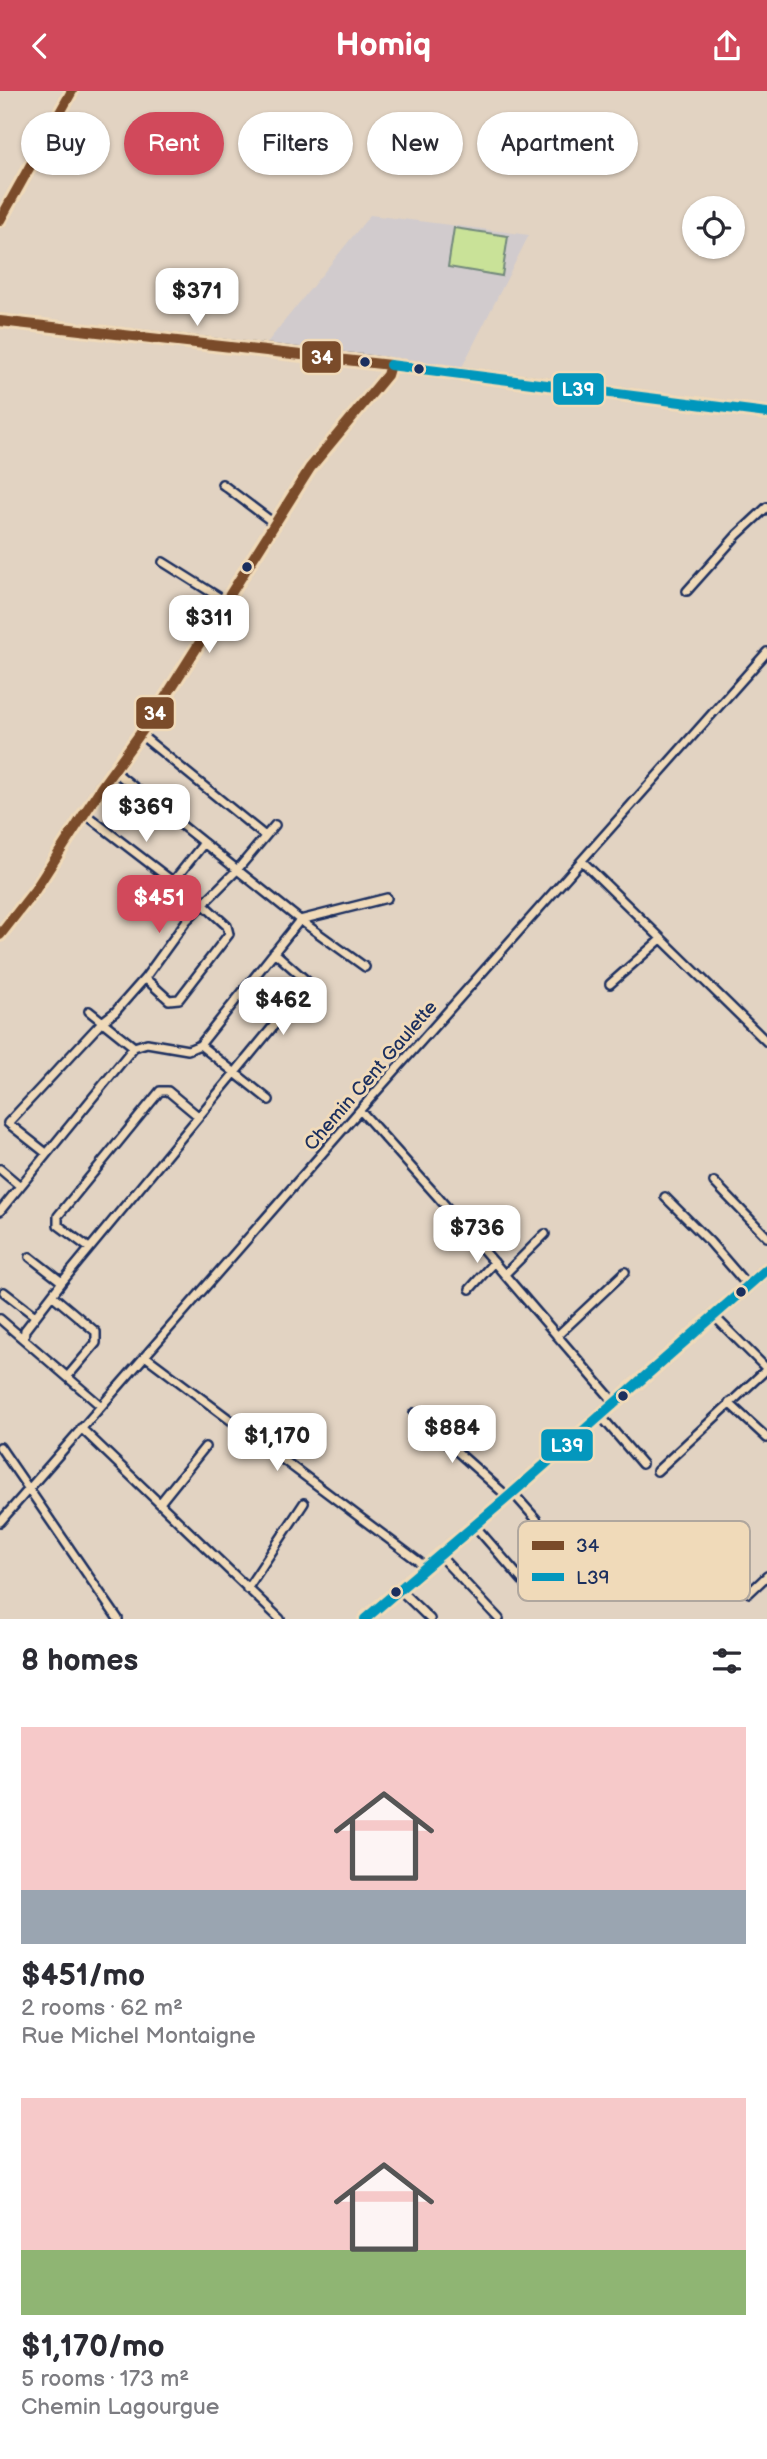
<!DOCTYPE html>
<meta charset="utf-8">
<style>
:root{--surface:#fff;--page:#f2f2f3;--text:#2b2b33;--muted:#7c7c81;--accent:#d1495b}
body{margin:0;font-family:"Balsamiq Sans",sans-serif;background:var(--page);color:var(--text);height:100vh;display:flex;flex-direction:column;font-size:26px;white-space:nowrap}
*{box-sizing:border-box;margin:0}
p{font-size:23px;color:var(--muted)}
.icon{flex:none;width:38px;height:38px;fill:none;stroke:currentColor;stroke-width:2;stroke-linecap:round;stroke-linejoin:round}
.map{position:relative;height:1528px;overflow:hidden}
.panel{display:flex;flex-direction:column;background:var(--surface);flex:1}
.panel>*{flex:none}
.guide{position:absolute;left:21px;top:21px;width:726px;height:63px;display:flex;gap:14px}
.fabs{position:absolute;left:682px;top:105px;display:grid;gap:14px}
.fabs a{display:grid;place-items:center;width:63px;height:63px;border-radius:50%;background:var(--surface);box-shadow:0 2px 5px #0004;font-size:35px}
.price{position:absolute;translate:-50% -60px;padding:0 16px;border-radius:14px;background:#fff;color:#222;font-size:23px;line-height:46px;filter:drop-shadow(0 2px 4px #0008)}
.price::after{content:'';position:absolute;left:50%;top:42px;width:21px;height:16px;margin-left:-10px;background:inherit;clip-path:polygon(0 0,100% 0,50% 100%)}
.price.selected{background:var(--accent);color:#fff}
ul{padding:0;list-style:none}
li{display:grid;align-content:center;gap:14px;height:371px;padding:0 21px}
li span{display:grid;place-items:center;height:217px;border-radius:0px;color:#555}
li>.icon{margin-inline-start:auto}
span .icon{width:126px;height:126px;fill:#fffc;stroke-width:1}
li b{font-size:30px}
h2{display:flex;justify-content:space-between;align-items:center;height:84px;padding:0 21px;font-size:30px}
.chip{padding:0 24px;border-radius:32px;background:var(--surface);box-shadow:0 2px 5px #0004;font-size:24px;line-height:63px}
.chip.selected{background:var(--accent);color:#fff}
header{display:flex;justify-content:space-between;align-items:center;height:91px;padding:0 21px;background:var(--accent);color:#fff;font-size:32px;font-weight:600}
.map>svg:first-child{display:block}
.built{fill:#d1cbcd}
.garden{fill:#c9e298;stroke:#72887b;stroke-width:2}
.lines{fill:none;stroke-linecap:round;stroke-linejoin:round}
.minor-casing{stroke:#1b2f5e;stroke-width:12}
.major-casing{stroke:#1b2f5e;stroke-width:14}
.minor{stroke:#f0dab9;stroke-width:7}
.major{stroke:#fcde96;stroke-width:9}
.bus-1-casing{stroke:#f0dab9;stroke-width:16}
.bus-2-casing{stroke:#f0dab9;stroke-width:16}
.bus-1{stroke:#7a4b2a;stroke-width:10}
.bus-2{stroke:#0497bd;stroke-width:10}
.bus-dot{fill:#1b2f5e;stroke:#f0dab9;stroke-width:2.5}
.labels{text-anchor:middle;stroke-width:6;stroke-linejoin:round;paint-order:stroke}
.street-label{font-size:19px;fill:#1b2f5e;stroke:#f0dab9}
.key{fill:#f0dab9;stroke:#b0a79e;stroke-width:2}
.key-label{font-size:19px;fill:#1b2f5e}
.line-badge{stroke:#f0dab9;stroke-width:2.5}
.badge-label{font-size:19px;text-anchor:middle;font-weight:bold;fill:#fff}
</style>
<header><svg class="icon" aria-label="back" viewBox="0 0 24 24"><path d="M15 5l-7 7 7 7"/></svg>Homiq<svg class="icon" aria-label="share" viewBox="0 0 24 24"><path d="M12 15V3M7 8l5-5 5 5M5 13v7h14v-7"/></svg></header>
<div class="map">
<svg width="767" height="1528" viewBox="0 0 767 1528">
<rect width="100%" height="100%" fill="#e2d3c2"/>
<filter id="ink" filterUnits="userSpaceOnUse"><feTurbulence type="fractalNoise" baseFrequency=".0143" numOctaves="2"/><feDisplacementMap in="SourceGraphic" scale="14" xChannelSelector="R" yChannelSelector="G"/><feConvolveMatrix kernelMatrix="1 2 1 2 8 2 1 2 1" color-interpolation-filters="sRGB"/></filter>
<g filter="url(#ink)">
<!-- built -->
<path class="built" d="M370,124L529,144L462,276L266,253Z"/>
<!-- garden -->
<path class="garden" d="M454,137L508,145L502,185L448,176Z"/>
<g class="lines">
<defs>
<path id="minor" d="M222,393L275,433
M163,471L225,510
M687,500L737,444L767,416
M141,644L265,745
M114,680L300,829L365,876
M85,723L171,789L176,787L204,752
M582,770L767,951
M0,844L35,799L101,697L158,618L189,571L225,510L268,445L293,402L310,377L387,284L390,274
M145,887L169,909L179,908L229,843L227,835L203,813
M610,893L661,848
M89,920L134,956
M200,954L269,1009
M360,1019L437,1105L615,1312
M46,1062L8,1032L102,931L115,921L145,887L187,829L237,779L275,734
M0,1078L20,1095
M714,1091L767,1146
M665,1106L710,1151L748,1195
M0,1120L134,956L147,952L188,959L200,954L300,829L387,807
M89,1157L58,1134V1125L160,1000H168L198,1025
M30,1166L62,1191
M505,1183L545,1143
M470,1198L494,1171
M4,1201L35,1225
M52,1204L96,1241V1252L68,1285
M714,1225L767,1278
M0,1228L101,1315
M557,1245L625,1181
M24,1248L25,1239L62,1191L309,892L274,861
M145,1265L426,1476
M729,1312L767,1347
M414,1322L508,1406
M600,1324L642,1373
M81,1337L280,1528
M0,1356L118,1528
M657,1380L767,1278
M513,1402L536,1428L558,1465
M160,1412L205,1356
M0,1431L360,1019L767,561
M475,1435L535,1504
M440,1465L499,1528
M247,1498L304,1412
M400,1499L430,1528
M749,1502L767,1485
M365,1528L508,1406L767,1178"/>
<path id="major" d="M0,230L363,270L767,322"/>
</defs>
<!-- minor casing -->
<use href="#minor" class="minor-casing"/>
<!-- major casing -->
<use href="#major" class="major-casing"/>
<!-- minor -->
<use href="#minor" class="minor"/>
<!-- major -->
<use href="#major" class="major"/>
<defs>
<path id="bus-1" d="M0,129L72,0
M0,230L390,274L387,284L310,377L158,618L101,697L35,799L0,844"/>
<path id="bus-2" d="M390,274L767,322
M365,1528L508,1406L767,1178"/>
</defs>
<!-- bus-1 casing -->
<use href="#bus-1" class="bus-1-casing"/>
<!-- bus-2 casing -->
<use href="#bus-2" class="bus-2-casing"/>
<!-- bus-1 -->
<use href="#bus-1" class="bus-1"/>
<!-- bus-2 -->
<use href="#bus-2" class="bus-2"/>
</g>
</g>
<!-- markers -->
<g class="bus-dot">
<circle cx="365" cy="271" r="6"/>
<circle cx="419" cy="278" r="6"/>
<circle cx="247" cy="476" r="6"/>
<circle cx="741" cy="1201" r="6"/>
<circle cx="623" cy="1305" r="6"/>
<circle cx="396" cy="1501" r="6"/>
</g>
<g class="labels">
<!-- street labels -->
<g class="street-label">
<text transform="translate(370 984) rotate(-49)" y="7">Chemin Cent Gaulette</text>
</g>
</g>
<!-- legend -->
<rect x="518" y="1430" width="232" height="80" rx="10" class="key"/>
<rect x="532" y="1450" width="32" height="9" fill="#7a4b2a"/>
<rect x="532" y="1482" width="32" height="8" fill="#0497bd"/>
<g class="key-label">
<text x="576" y="1461">34</text>
<text x="576" y="1493">L39</text>
</g>
<g class="line-badge">
<rect x="301" y="249" width="41" height="34" rx="7" fill="#7a4b2a"/>
<rect x="552" y="281" width="53" height="34" rx="7" fill="#0497bd"/>
<rect x="135" y="605" width="40" height="34" rx="7" fill="#7a4b2a"/>
<rect x="540" y="1337" width="54" height="34" rx="7" fill="#0497bd"/>
</g>
<g class="badge-label">
<text x="322" y="273">34</text>
<text x="578" y="305">L39</text>
<text x="155" y="629">34</text>
<text x="567" y="1361">L39</text>
</g>
</svg>
<div class="fabs">
<a><svg class="icon" aria-label="locate" viewBox="0 0 24 24"><circle cx="12" cy="12" r="6"/><path d="M12 2v4M12 18v4M2 12h4M18 12h4"/></svg></a>
</div>
<b class="price" style="left:197px;top:237px">$371</b>
<b class="price" style="left:209px;top:564px">$311</b>
<b class="price" style="left:146px;top:753px">$369</b>
<b class="price selected" style="left:159px;top:844px">$451</b>
<b class="price" style="left:283px;top:946px">$462</b>
<b class="price" style="left:477px;top:1174px">$736</b>
<b class="price" style="left:452px;top:1374px">$884</b>
<b class="price" style="left:277px;top:1382px">$1,170</b>
<div class="guide">
<a class="chip">Buy</a>
<a class="chip selected">Rent</a>
<a class="chip">Filters</a>
<a class="chip">New</a>
<a class="chip">Apartment</a>
</div>
</div>
<section class="panel">
<h2>8 homes<svg class="icon" aria-label="filters" viewBox="0 0 24 24"><path d="M4 7h16M4 17h16"/><circle cx="9" cy="7" r="2"/><circle cx="15" cy="17" r="2"/></svg></h2>
<ul>
<li><span style="background:linear-gradient(#f6c9c9 75%,#9aa5b1 0)"><svg class="icon" aria-label="home" viewBox="0 0 24 24"><path d="M3 11l9-7 9 7M6 9v11h12V9"/></svg></span><div><b>$451/mo</b><p>2 rooms · 62 m²</p><p>Rue Michel Montaigne</p></div></li>
<li><span style="background:linear-gradient(#f6c9c9 70%,#8fb573 0)"><svg class="icon" aria-label="home" viewBox="0 0 24 24"><path d="M3 11l9-7 9 7M6 9v11h12V9"/></svg></span><div><b>$1,170/mo</b><p>5 rooms · 173 m²</p><p>Chemin Lagourgue</p></div></li>
</ul>
</section>
